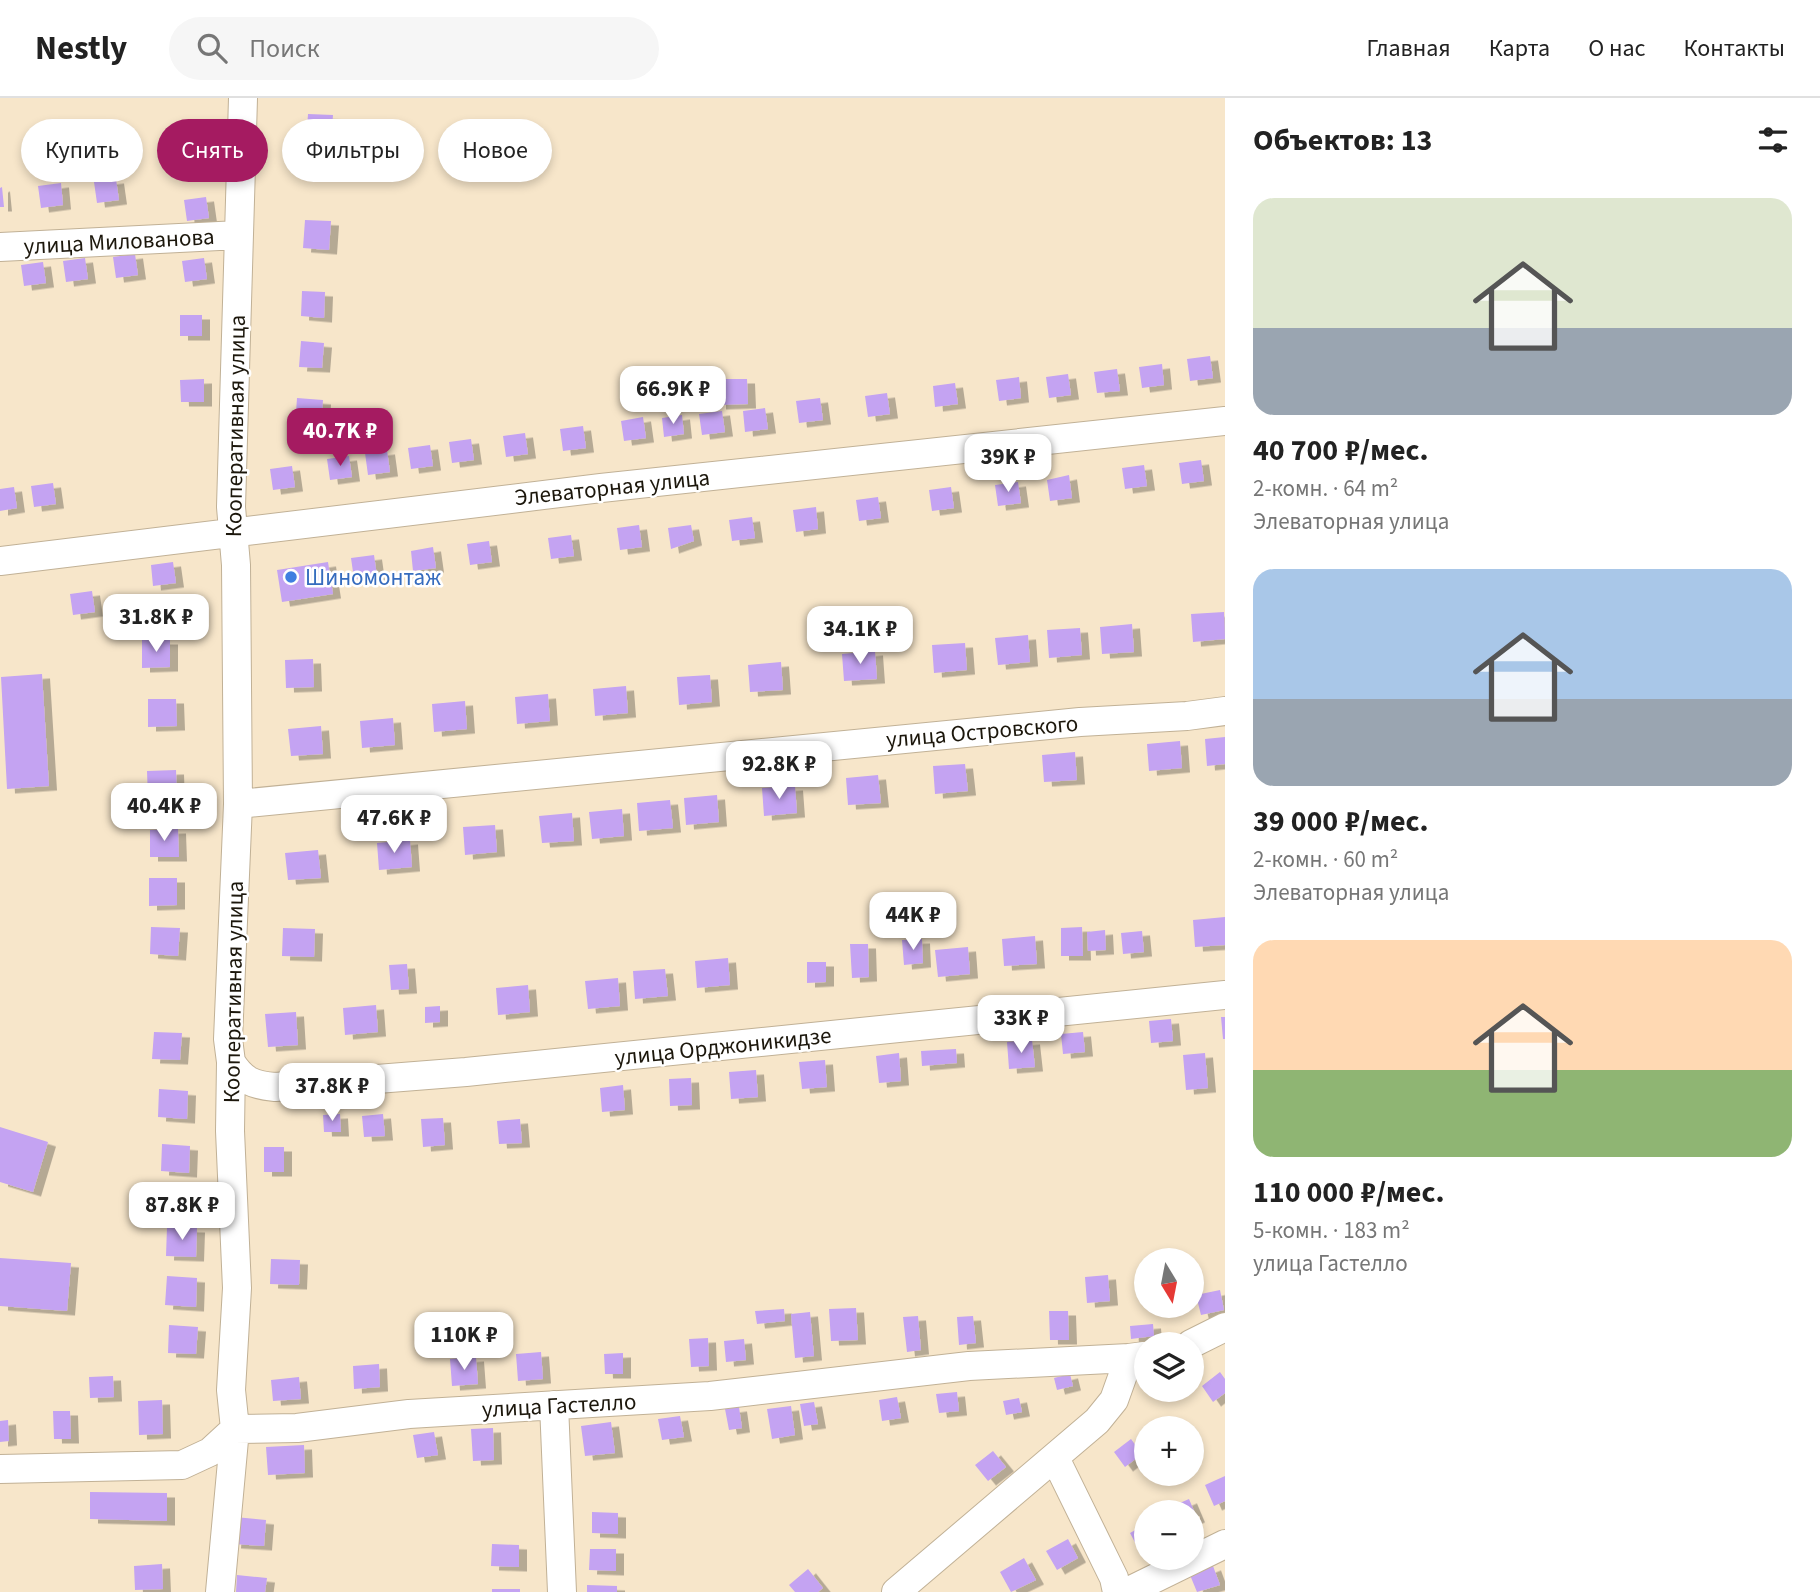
<!DOCTYPE html>
<html lang="ru">
<meta charset="utf-8">
<style>
:root{--surface:#fff;--page:#f6f6f6;--text:#222;--muted:#767676;--line:#e0e0e0;--accent:#a51b61}
body{margin:0;font-family:"Source Sans 3",sans-serif;background:var(--page);color:var(--text);height:100vh;display:flex;flex-direction:column;font-size:26px;white-space:nowrap}
*{box-sizing:border-box;margin:0}
p{font-size:23px;color:var(--muted)}
.icon{flex:none;width:38px;height:38px;fill:none;stroke:currentColor;stroke-width:2;stroke-linecap:round;stroke-linejoin:round}
.map{position:relative;flex:1;overflow:hidden}
.drawer{display:flex;flex-direction:column;background:var(--surface);width:595px}
.drawer>*{flex:none}
.top-card{position:absolute;left:21px;top:21px;width:665px;height:63px;display:flex;gap:14px}
.needle{width:46px;rotate:170deg}
.fabs{position:absolute;left:1134px;top:1150px;display:grid;gap:14px}
.fabs a{display:grid;place-items:center;width:70px;height:70px;border-radius:50%;background:var(--surface);box-shadow:0 4px 10px #0003;font-size:35px}
.price{position:absolute;translate:-50% -60px;padding:0 16px;border-radius:14px;background:#fff;color:#222;font-size:23px;line-height:46px;filter:drop-shadow(0 2px 4px #0008)}
.price::after{content:'';position:absolute;left:50%;top:42px;width:21px;height:16px;margin-left:-10px;background:inherit;clip-path:polygon(0 0,100% 0,50% 100%)}
.price.on{background:var(--accent);color:#fff}
ul{padding:0;list-style:none}
li{display:grid;align-content:center;gap:14px;height:371px;padding:0 28px}
li span{display:grid;place-items:center;height:217px;border-radius:21px;color:#555}
li>.icon{margin-inline-start:auto}
span .icon{width:126px;height:126px;fill:#fffc;stroke-width:1}
li b{font-size:30px}
h2{display:flex;justify-content:space-between;align-items:center;height:84px;padding:0 28px;font-size:30px}
.pill{padding:0 24px;border-radius:32px;background:var(--surface);box-shadow:0 4px 10px #0003;font-size:24px;line-height:63px}
.pill.on{background:var(--accent);color:#fff}
header{display:flex;align-items:center;gap:42px;box-sizing:border-box;height:98px;padding:0 35px;background:var(--surface);border-bottom:2px solid var(--line)}
header strong{font-size:33px}
nav{display:flex;gap:38px;margin-inline-start:auto;font-size:24px}
.search{width:490px;height:63px;background:var(--page);display:flex;align-items:center;gap:18px;box-sizing:border-box;padding:0 24px;border-radius:38px;color:var(--muted);font-size:26px}
main{display:flex;flex:1;min-height:0}
.map>svg:first-child{display:block}
.building{fill:#c4a3f2;filter:url(#shadow)}
.lines{fill:none;stroke-linecap:round;stroke-linejoin:round}
.minor-casing{stroke:#c1b196;stroke-width:30}
.minor{stroke:#fff;stroke-width:28}
.shop-dot{fill:#3f7fe0;stroke:#fff;stroke-width:2.5}
.labels{text-anchor:middle;stroke-width:5;stroke-linejoin:round;paint-order:stroke}
.street-label{font-size:23px;fill:#1c170c;stroke:#fff}
.shop-label{font-size:23px;fill:#366cbe;stroke:#fff;text-anchor:start}
</style>
<header>
<strong>Nestly</strong>
<div class="search"><svg class="icon" aria-label="search" viewBox="0 0 24 24"><circle cx="10" cy="10" r="6"/><path d="M15 15l6 6"/></svg>Поиск</div>
<nav><a>Главная</a><a>Карта</a><a>О нас</a><a>Контакты</a></nav>
</header>
<main>
<div class="map">
<svg width="1225" height="1494" viewBox="0 0 1225 1494">
<defs>
<filter id="shadow"><feDropShadow dx="8" dy="4.5" stdDeviation="0" flood-color="#0004"/></filter>
</defs>
<rect width="100%" height="100%" fill="#f7e6ca"/>
<!-- building -->
<path class="building" d="M308,16L333,17L331,45L306,44Z
M116,81L119,102L97,105L94,84Z
M61,85L63,107L41,110L38,88Z
M2,89L4,109H0V90Z
M206,99L209,120L187,123L184,102Z
M305,122L331,123L329,152L303,150Z
M135,156L138,177L116,180L113,159Z
M85,160L88,181L66,184L63,163Z
M204,160L207,181L185,184L182,163Z
M43,164L46,185L24,188L21,167Z
M302,193L325,194L324,220L301,218Z
M180,217H202V238H180Z
M301,243L324,245L322,270L299,269Z
M1210,258L1213,280L1190,283L1187,261Z
M1162,266L1164,287L1142,290L1139,269Z
M1117,271L1120,293L1097,295L1094,274Z
M1068,276L1071,297L1049,300L1046,279Z
M1019,279L1021,300L999,303L996,282Z
M204,281V304H181L180,282Z
M718,281H747L748,306L718,307Z
M955,285L958,306L935,309L933,288Z
M887,295L890,316L868,319L865,298Z
M297,300L323,302L321,330L295,328Z
M820,300L823,322L799,325L796,303Z
M765,310L768,331L745,334L743,313Z
M722,313L725,334L702,337L699,316Z
M682,317L684,336L664,339L662,320Z
M643,319L646,340L624,343L621,323Z
M583,328L586,350L563,353L560,331Z
M525,335L528,356L506,359L503,338Z
M471,341L474,362L452,365L449,344Z
M430,347L433,368L411,371L408,350Z
M387,352L390,374L368,377L365,355Z
M349,358L352,379L330,382L327,361Z
M1201,362L1204,383L1182,386L1179,365Z
M1144,367L1147,388L1125,391L1122,370Z
M292,368L295,389L273,392L270,371Z
M1069,377L1072,400L1050,403L1047,382Z
M1018,384L1021,405L998,408L995,387Z
M53,385L56,406L34,409L31,388Z
M14,389L17,410L0,413V391Z
M951,389L954,410L932,413L929,392Z
M878,399L881,420L859,423L856,402Z
M816,409L818,431L796,434L793,412Z
M752,419L755,440L732,443L729,422Z
M639,427L642,449L620,452L617,430Z
M691,427L694,443L671,451L668,430Z
M571,437L574,458L551,461L548,440Z
M489,443L492,464L470,467L467,446Z
M433,449L436,470L413,473L411,453Z
M374,457L377,478L354,481L351,460Z
M173,464L176,485L153,488L151,467Z
M328,464L333,496L282,504L277,472Z
M92,493L95,514L73,517L70,496Z
M166,506V530L141,531V507Z
M1224,514L1225,541L1193,544L1191,516Z
M1132,526L1134,554L1102,556L1100,529Z
M1080,530L1082,557L1049,560L1047,532Z
M1028,537L1030,564L998,567L995,540Z
M142,542H170V569L142,570Z
M965,545L967,572L934,575L932,547Z
M875,553L877,581L844,583L842,556Z
M313,561L314,589L286,590L285,562Z
M781,564L783,592L750,594L748,567Z
M42,576L49,688L7,691L1,579Z
M710,577L712,604L679,607L677,579Z
M626,588L628,615L595,618L593,591Z
M548,596L550,623L517,626L515,599Z
M148,601H176L177,628L148,629Z
M465,603L467,631L434,634L432,606Z
M393,620L395,647L362,650L360,623Z
M321,628L323,656L291,658L288,631Z
M1225,639V666L1207,668L1205,641Z
M1180,643L1182,670L1149,673L1147,646Z
M1075,654L1077,682L1044,684L1042,657Z
M965,666L968,693L935,696L933,668Z
M176,672L177,700L148,701L147,673Z
M878,677L881,705L848,707L846,680Z
M795,688L797,715L764,718L762,690Z
M717,697L719,724L686,727L684,700Z
M670,702L673,730L639,733L637,705Z
M622,711L624,738L592,741L589,714Z
M572,715L574,743L542,745L539,718Z
M495,727L497,754L465,757L463,729Z
M178,731L179,759H150V732Z
M410,742L412,769L379,772L377,745Z
M318,752L321,780L288,782L285,755Z
M149,780H177V807L149,808Z
M1225,819V847L1195,849L1193,822Z
M151,829L180,830L178,858L150,856Z
M1082,829L1083,858H1061V830Z
M283,830L315,831L314,859L282,858Z
M1105,832L1106,852L1088,853L1087,834Z
M1142,833L1144,854L1123,856L1121,835Z
M1035,838L1037,866L1004,868L1002,841Z
M922,841L923,865L904,867L902,842Z
M850,846H868L869,879L852,880Z
M968,849L970,876L938,879L935,852Z
M728,860L730,887L697,890L695,863Z
M807,864H826V884L807,885Z
M407,866L409,891L391,892L389,867Z
M665,871L668,898L635,901L633,873Z
M618,880L620,908L588,911L585,883Z
M528,887L530,914L498,917L496,890Z
M376,907L378,934L345,937L343,910Z
M440,908V924L425,925V909Z
M296,914L298,947L268,949L265,916Z
M1221,919H1225V941H1223Z
M1171,921L1173,943L1151,945L1149,923Z
M154,934L182,935L180,962L152,961Z
M1083,934L1085,954L1063,956L1061,936Z
M1032,942L1035,969L1009,971L1007,944Z
M956,951L957,965L922,968L921,953Z
M899,955L901,983L879,985L876,958Z
M1205,955L1208,990L1186,992L1183,957Z
M825,962L827,989L802,991L799,964Z
M756,972L758,999L731,1001L729,974Z
M691,980L692,1007L670,1008L669,981Z
M623,987L625,1012L602,1014L600,990Z
M159,991L188,993L187,1021L158,1019Z
M340,1016L341,1034H324L323,1017Z
M383,1016L385,1038L364,1039L362,1018Z
M443,1020L445,1047L423,1049L421,1021Z
M520,1021L522,1045L499,1046L497,1023Z
M0,1029L48,1044L33,1094L0,1084Z
M162,1046L190,1048L189,1075L161,1073Z
M264,1049H284V1074H264Z
M166,1089L194,1090L193,1117L165,1116Z
M167,1129L197,1130L196,1159L166,1158Z
M0,1160L71,1165L67,1213L0,1208Z
M271,1161L300,1162L299,1187L270,1186Z
M1108,1177L1110,1203L1087,1205L1085,1179Z
M167,1178L197,1180L196,1209L165,1207Z
M1220,1192L1224,1212L1201,1217L1196,1197Z
M856,1210L858,1242L831,1243L829,1211Z
M784,1211L785,1223L757,1226L755,1213Z
M1049,1213H1068L1069,1242H1050Z
M810,1214L814,1258L795,1260L791,1216Z
M918,1218L921,1252L907,1254L903,1219Z
M973,1218L976,1245L959,1247L957,1219Z
M1153,1226L1154,1238L1131,1241L1130,1228Z
M169,1227L198,1229L196,1256L168,1255Z
M708,1240L709,1268L691,1269L689,1241Z
M744,1241L746,1262L726,1264L724,1243Z
M541,1254L543,1281L518,1283L516,1256Z
M623,1255V1276H605L604,1256Z
M476,1259L478,1286L452,1288L450,1261Z
M379,1266L380,1289L354,1291L353,1268Z
M1220,1274L1225,1281V1295L1213,1304L1202,1288Z
M1070,1276L1073,1288L1057,1292L1054,1280Z
M113,1278L114,1299L90,1300L89,1279Z
M299,1279L301,1301L273,1303L271,1282Z
M957,1294L959,1313L939,1315L936,1296Z
M897,1299L901,1320L882,1323L879,1302Z
M1019,1300L1022,1314L1006,1317L1003,1303Z
M162,1302L163,1336L139,1337L138,1303Z
M814,1304L818,1326L804,1328L800,1306Z
M791,1308L795,1337L772,1341L767,1311Z
M739,1309L742,1330L729,1332L725,1311Z
M53,1313H70L71,1341H54Z
M680,1318L684,1339L662,1342L658,1321Z
M8,1322L9,1343L0,1344V1323Z
M611,1324L615,1355L585,1358L581,1328Z
M493,1330L494,1362L473,1363L471,1331Z
M434,1334L438,1357L417,1360L413,1337Z
M1131,1341L1142,1356L1125,1369L1114,1354Z
M304,1347L305,1375L268,1377L266,1349Z
M993,1353L1006,1369L988,1383L975,1367Z
M1225,1378V1403L1214,1408L1205,1387Z
M90,1394L167,1395V1423L90,1421Z
M1189,1401L1197,1420L1192,1422V1414H1168L1166,1411Z
M592,1414L618,1415V1436L592,1435Z
M235,1419L266,1422L264,1448L233,1446Z
M1146,1426V1450L1140,1454L1130,1435Z
M1068,1441L1078,1460L1057,1472L1046,1453Z
M492,1446L519,1447V1469L491,1468Z
M590,1451H616V1473L589,1472Z
M1024,1460L1036,1482L1011,1494L1000,1474Z
M162,1466L163,1491L135,1492L134,1468Z
M1213,1468L1220,1487L1197,1494L1190,1477Z
M808,1471L823,1490L818,1494H795L789,1487Z
M237,1477L267,1480L265,1494H236Z
M587,1487L617,1488V1494H587Z
M492,1491H520V1494H492Z"/>
<g class="lines">
<defs>
<path id="minor" d="M0,149L239,137
M0,463L601,390L1225,323
M238,706L1080,624L1187,618L1225,613
M231,964C243,983 253,987 275,989L466,974L1225,897
M1191,1246L1225,1229
M554,1307L562,1494
M1055,1360L1114,1480L1117,1494
M0,1371L182,1367L210,1354L235,1331L297,1330L409,1316L710,1298L969,1268L1129,1260
M220,1494L235,1331L231,1292L237,1190L230,1033L231,964L228,941L238,706L236,467L231,409L243,0
M896,1494L1097,1323L1114,1302L1129,1260L1144,1258
M1127,1494L1225,1446"/>
</defs>
<!-- minor casing -->
<use href="#minor" class="minor-casing"/>
<!-- minor -->
<use href="#minor" class="minor"/>
</g>
<!-- markers -->
<circle class="shop-dot" cx="291" cy="479" r="7"/>
<g class="labels">
<!-- street labels -->
<g class="street-label">
<text transform="translate(119 143) rotate(-3)" y="8">улица Милованова</text>
<text transform="translate(235 328) rotate(-89)" y="8">Кооперативная улица</text>
<text transform="translate(612 389) rotate(-6)" y="8">Элеваторная улица</text>
<text transform="translate(982 633) rotate(-5)" y="8">улица Островского</text>
<text transform="translate(233 894) rotate(-89)" y="8">Кооперативная улица</text>
<text transform="translate(723 948) rotate(-6)" y="8">улица Орджоникидзе</text>
<text transform="translate(559 1307) rotate(-3)" y="8">улица Гастелло</text>
</g>
<!-- shop labels -->
<g class="shop-label">
<text x="305" y="487">Шиномонтаж</text>
</g>
</g>
</svg>
<div class="fabs">
<a><svg class="needle" viewBox="-14 -14 28 28"><path d="M0-13l5 13h-10z" fill="#e53935"/><path d="M0 13l5-13h-10z" fill="#767676"/></svg></a>
<a><svg class="icon" aria-label="layers" viewBox="0 0 24 24"><path d="M12 4l9 5-9 5-9-5zM3 14l9 5 9-5"/></svg></a>
<a>+</a>
<a>−</a>
</div>
<b class="price" style="left:673px;top:328px">66.9K ₽</b>
<b class="price on" style="left:340px;top:370px">40.7K ₽</b>
<b class="price" style="left:1008px;top:396px">39K ₽</b>
<b class="price" style="left:156px;top:556px">31.8K ₽</b>
<b class="price" style="left:860px;top:568px">34.1K ₽</b>
<b class="price" style="left:779px;top:703px">92.8K ₽</b>
<b class="price" style="left:164px;top:745px">40.4K ₽</b>
<b class="price" style="left:394px;top:757px">47.6K ₽</b>
<b class="price" style="left:913px;top:854px">44K ₽</b>
<b class="price" style="left:1021px;top:957px">33K ₽</b>
<b class="price" style="left:332px;top:1025px">37.8K ₽</b>
<b class="price" style="left:182px;top:1144px">87.8K ₽</b>
<b class="price" style="left:464px;top:1274px">110K ₽</b>
<div class="top-card">
<a class="pill">Купить</a>
<a class="pill on">Снять</a>
<a class="pill">Фильтры</a>
<a class="pill">Новое</a>
</div>
</div>
<section class="drawer">
<h2>Объектов: 13<svg class="icon" aria-label="filters" viewBox="0 0 24 24"><path d="M4 7h16M4 17h16"/><circle cx="9" cy="7" r="2"/><circle cx="15" cy="17" r="2"/></svg></h2>
<ul>
<li><span style="background:linear-gradient(#dfe7d0 60%,#9aa5b1 0)"><svg class="icon" aria-label="home" viewBox="0 0 24 24"><path d="M3 11l9-7 9 7M6 9v11h12V9"/></svg></span><div><b>40 700 ₽/мес.</b><p>2-комн. · 64 m²</p><p>Элеваторная улица</p></div></li>
<li><span style="background:linear-gradient(#a9c7e8 60%,#9aa5b1 0)"><svg class="icon" aria-label="home" viewBox="0 0 24 24"><path d="M3 11l9-7 9 7M6 9v11h12V9"/></svg></span><div><b>39 000 ₽/мес.</b><p>2-комн. · 60 m²</p><p>Элеваторная улица</p></div></li>
<li><span style="background:linear-gradient(#ffd9b3 60%,#8fb573 0)"><svg class="icon" aria-label="home" viewBox="0 0 24 24"><path d="M3 11l9-7 9 7M6 9v11h12V9"/></svg></span><div><b>110 000 ₽/мес.</b><p>5-комн. · 183 m²</p><p>улица Гастелло</p></div></li>
</ul>
</section>
</main>
